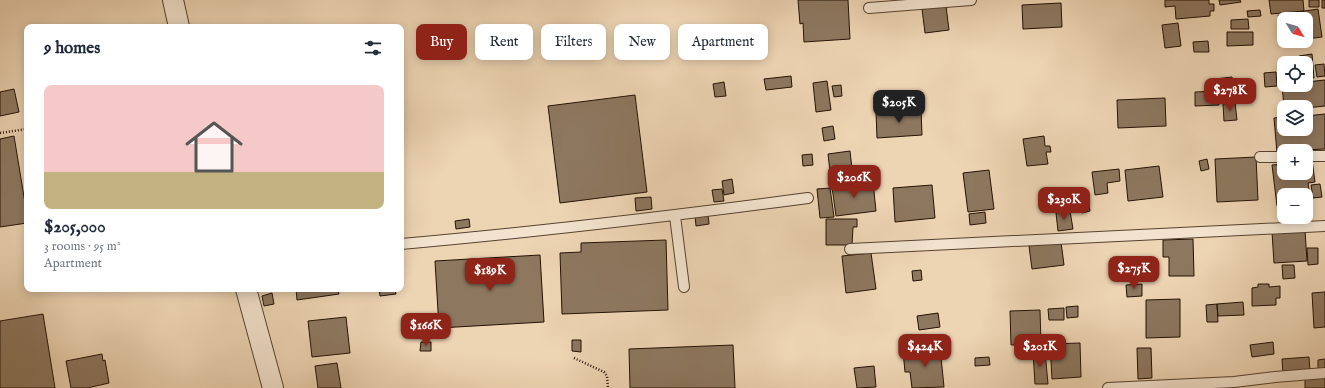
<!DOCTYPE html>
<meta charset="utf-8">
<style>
:root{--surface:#fff;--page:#f2f2f3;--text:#1f2937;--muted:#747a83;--accent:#8f2418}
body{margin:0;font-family:"IM FELL English",serif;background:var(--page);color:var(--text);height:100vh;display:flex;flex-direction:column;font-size:15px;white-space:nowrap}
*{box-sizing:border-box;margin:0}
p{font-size:13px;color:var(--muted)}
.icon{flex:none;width:22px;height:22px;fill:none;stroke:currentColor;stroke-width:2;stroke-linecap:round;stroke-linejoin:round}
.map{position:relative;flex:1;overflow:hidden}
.details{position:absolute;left:24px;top:24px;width:380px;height:268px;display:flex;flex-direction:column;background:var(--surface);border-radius:8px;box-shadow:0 2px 10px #0003}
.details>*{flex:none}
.guide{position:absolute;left:416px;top:24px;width:380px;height:36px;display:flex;gap:8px}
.needle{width:26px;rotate:127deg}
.controls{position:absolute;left:1277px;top:12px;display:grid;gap:8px}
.controls a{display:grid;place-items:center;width:36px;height:36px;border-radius:8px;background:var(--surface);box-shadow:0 2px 10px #0003;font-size:20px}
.price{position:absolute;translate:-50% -34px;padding:0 9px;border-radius:8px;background:var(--accent);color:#fff;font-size:13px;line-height:26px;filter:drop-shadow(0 1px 2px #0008)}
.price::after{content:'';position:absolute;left:50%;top:24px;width:12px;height:9px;margin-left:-6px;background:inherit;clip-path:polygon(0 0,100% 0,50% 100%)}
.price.current{background:#222;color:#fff}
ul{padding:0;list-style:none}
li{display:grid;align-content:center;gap:8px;height:212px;padding:0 20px}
li span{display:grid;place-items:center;height:124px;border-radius:8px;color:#555}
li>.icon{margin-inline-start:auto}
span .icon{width:72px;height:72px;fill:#fffc;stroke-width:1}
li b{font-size:17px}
h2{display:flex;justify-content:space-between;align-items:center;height:48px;padding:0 20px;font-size:17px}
.pill{padding:0 14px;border-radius:8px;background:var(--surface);box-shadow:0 2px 10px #0003;font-size:14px;line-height:36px}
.pill.current{background:var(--accent);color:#fff}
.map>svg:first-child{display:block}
.building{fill:#8d775f;stroke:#241204}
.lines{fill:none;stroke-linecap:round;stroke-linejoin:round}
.lane-casing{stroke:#564230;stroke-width:12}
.street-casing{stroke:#564230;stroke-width:22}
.path{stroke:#241204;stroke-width:2.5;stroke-dasharray:1 2;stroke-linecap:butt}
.lane{stroke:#f3e3ce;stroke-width:10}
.street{stroke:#f3e3ce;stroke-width:20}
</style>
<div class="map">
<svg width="1325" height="388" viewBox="0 0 1325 388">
<rect width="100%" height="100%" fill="#edd4b3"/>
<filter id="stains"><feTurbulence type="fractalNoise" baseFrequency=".005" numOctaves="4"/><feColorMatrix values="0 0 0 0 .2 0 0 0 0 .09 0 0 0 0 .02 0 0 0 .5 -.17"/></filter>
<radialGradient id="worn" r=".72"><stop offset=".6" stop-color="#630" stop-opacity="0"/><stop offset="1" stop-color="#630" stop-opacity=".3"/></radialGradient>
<!-- building -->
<path class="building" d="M798,0H848L850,39L804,42L803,23L800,24Z
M1165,0H1209V4H1214V11H1210V16L1176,19L1175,6L1165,7Z
M1219,0H1240L1241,2L1220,5Z
M1269,0H1303L1304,11L1271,14Z
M1309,0H1319V7H1309Z
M1322,0H1325V8H1322Z
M1061,3L1062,27L1023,29L1022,5Z
M946,6L949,30L925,33L922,9Z
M1318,9L1322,37L1306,39V19H1284V41H1290L1282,42L1278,15Z
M1260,10L1261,16L1248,17L1247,11Z
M1248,19L1249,29H1231V20Z
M1178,23L1181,46L1165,48L1162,25Z
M1227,32H1253V45L1227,46Z
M1208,41L1209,52H1194L1193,42Z
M1312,54L1314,78L1306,79V63H1300L1299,56Z
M1324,64L1325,76L1317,77L1315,65Z
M1284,71V82L1279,83L1278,72Z
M1276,72L1277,86L1265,87L1264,73Z
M791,76L792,87L766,90L764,79Z
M1232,77L1233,87L1216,89L1215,79Z
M1325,80V106L1306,108L1284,107L1282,85H1306V82Z
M827,81L831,110L816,112L813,83Z
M724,82L726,96L715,97L713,84Z
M841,85L842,96L834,97L832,86Z
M14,89L19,112L0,116V92Z
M1236,89L1237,100L1221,101L1220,91Z
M1218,91L1219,105L1195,106V92Z
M635,95L647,192L560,203L548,106Z
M1165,98L1166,126L1118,128L1117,100Z
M1235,102L1237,120L1224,121L1223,104Z
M921,110L922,135L877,138L876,112Z
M1325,114V149L1284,151V153H1277L1274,118L1284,117V129H1306V116Z
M833,126L835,139L824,141L822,128Z
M14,136L27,215V223L0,227V139Z
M1044,136L1045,146H1050L1051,152H1046L1048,164L1027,166L1023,139Z
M850,151L853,178L831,181L828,154Z
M812,154L813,165L803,166L802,155Z
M1256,157L1258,200L1217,202L1215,159Z
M1207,159L1209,169L1201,171L1199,161Z
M1312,160L1315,182L1308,183L1311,202L1306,203V195H1284V205L1277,206L1272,165L1284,164V173H1306V161Z
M1159,166L1163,197L1128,201L1125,170Z
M1119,169L1120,181L1107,183L1108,193L1095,195L1092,172Z
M989,170L994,209L968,212L963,173Z
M732,179L734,193L724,195L722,181Z
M873,182L876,211L836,216L832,187Z
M1320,184L1322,197L1313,198L1311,185Z
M932,185L935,218L895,222L893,188Z
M830,188L834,217L820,218L817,189Z
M722,189L724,201L714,202L712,190Z
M1087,190L1090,211L1082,213L1081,204H1077L1075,191Z
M651,197L652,209L636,211L635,198Z
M1070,211L1073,229L1058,231L1056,213Z
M985,212L986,223L970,225L969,214Z
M708,215L709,224L696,226L695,216Z
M469,219L470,227L456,229L455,221Z
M826,219H857V227H853L852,245H826Z
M1305,230L1307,261L1274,263L1272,232Z
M1193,239L1194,276H1169V257H1163V240Z
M666,240L668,310L562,314L560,253L581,252V243Z
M1061,242L1064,265L1032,269L1029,246Z
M1307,248H1318V264L1308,265Z
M871,253L876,289L846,293L842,256Z
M540,255L544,322L439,328L435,261Z
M1282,265H1294L1295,278L1283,279Z
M921,270L922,280L913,281L912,271Z
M1142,284V296L1127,297L1126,285Z
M1258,284H1269V287L1280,286V298H1276V305L1252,306V288L1258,287Z
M296,289H338L339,294L297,300Z
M379,289H395L396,294L380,296Z
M1325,292V327L1314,328L1312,293Z
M272,293L274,304L264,306L262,296Z
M1180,299V337L1146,338V300Z
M1243,302L1244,315L1218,316L1217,304Z
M1217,304L1218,322H1207L1206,305Z
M1078,306V317L1067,318L1066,307Z
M1064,308V320H1049L1048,309Z
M1040,310L1041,344L1011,345L1010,311Z
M938,313L940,327L919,330L917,316Z
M43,314L55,388H0V321Z
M346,317L350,353L312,357L308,321Z
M417,319H436L437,332H417Z
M572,340H581V352L572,351Z
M421,342H431V351H420Z
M1273,342L1274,354L1252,357L1250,345Z
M1080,343L1081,377L1052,379L1050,344Z
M733,345L735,388H630L629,349Z
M940,347L944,387L912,388L910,372H905L903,351Z
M1137,348H1151L1152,378L1138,379Z
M1045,351L1048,384H1035L1033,352Z
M102,354L103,361L105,360L109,383L87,388H71L66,361Z
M989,357L990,365L975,366V358Z
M1309,357L1310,372L1283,374L1282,359Z
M1325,359V370H1318V360Z
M337,363L341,388H318L315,366Z
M874,366L876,387L857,388L854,368Z
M1325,375V388H1305V376Z"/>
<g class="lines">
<defs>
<path id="lane" d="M869,8L971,0
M1306,156H1325
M1260,157H1284
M675,216L684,287
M401,244C537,232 672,216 808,198
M850,249L1325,226
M1108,388L1234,382L1275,377L1325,373"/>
<path id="street" d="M173,0L179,27
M246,289L273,388"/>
</defs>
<!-- lane casing -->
<use href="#lane" class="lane-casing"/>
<!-- street casing -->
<use href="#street" class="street-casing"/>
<!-- path -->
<path class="path" d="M0,133L27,129
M574,358L604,372L607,376L608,388"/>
<!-- lane -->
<use href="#lane" class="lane"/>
<!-- street -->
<use href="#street" class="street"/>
</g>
<rect width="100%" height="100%" filter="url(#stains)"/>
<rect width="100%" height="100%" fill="url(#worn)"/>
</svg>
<div class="controls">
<a><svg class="needle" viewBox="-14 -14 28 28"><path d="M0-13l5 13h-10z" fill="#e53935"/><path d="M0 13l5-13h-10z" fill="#747a83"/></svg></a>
<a><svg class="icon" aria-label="locate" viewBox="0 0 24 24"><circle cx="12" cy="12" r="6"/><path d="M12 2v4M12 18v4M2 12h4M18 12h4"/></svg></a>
<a><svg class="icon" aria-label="layers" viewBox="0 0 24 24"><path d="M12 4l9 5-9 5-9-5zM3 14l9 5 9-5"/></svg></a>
<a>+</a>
<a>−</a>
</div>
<b class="price" style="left:1230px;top:112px">$278K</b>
<b class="price current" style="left:899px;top:124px">$205K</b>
<b class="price" style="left:854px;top:199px">$206K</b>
<b class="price" style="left:1064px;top:221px">$230K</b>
<b class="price" style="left:1134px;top:290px">$275K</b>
<b class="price" style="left:490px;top:292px">$189K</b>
<b class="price" style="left:426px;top:347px">$166K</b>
<b class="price" style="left:925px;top:368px">$424K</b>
<b class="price" style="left:1040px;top:368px">$201K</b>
<div class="guide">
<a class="pill current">Buy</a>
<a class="pill">Rent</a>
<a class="pill">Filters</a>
<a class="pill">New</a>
<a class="pill">Apartment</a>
</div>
<section class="details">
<h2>9 homes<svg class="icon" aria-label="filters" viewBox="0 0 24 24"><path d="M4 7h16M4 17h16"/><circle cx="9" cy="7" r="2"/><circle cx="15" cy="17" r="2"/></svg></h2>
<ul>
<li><span style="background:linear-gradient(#f6c9c9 70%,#c2b280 0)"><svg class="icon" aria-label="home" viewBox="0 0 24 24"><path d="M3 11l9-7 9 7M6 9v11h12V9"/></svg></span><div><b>$205,000</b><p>3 rooms · 95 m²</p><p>Apartment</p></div></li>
</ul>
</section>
</div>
